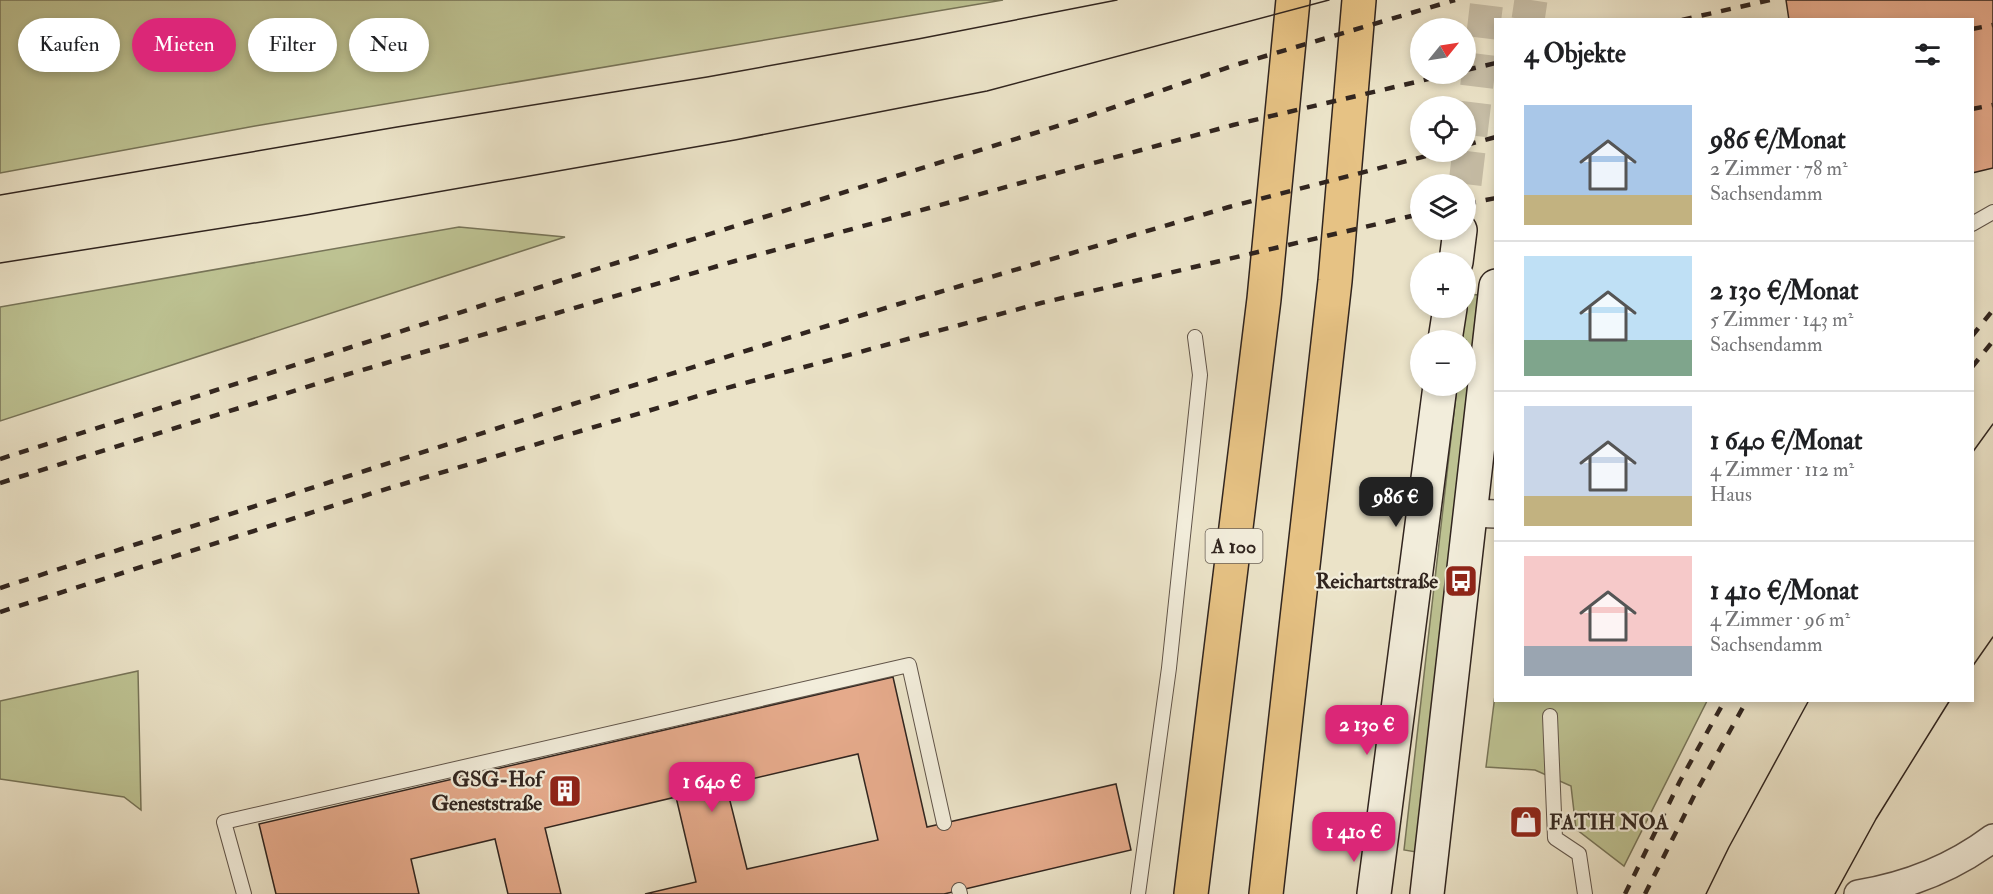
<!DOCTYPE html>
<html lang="de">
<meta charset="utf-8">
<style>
:root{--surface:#fff;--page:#f6f6f6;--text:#202124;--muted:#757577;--line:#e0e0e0;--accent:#db2777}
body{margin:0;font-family:"IM FELL Double Pica",serif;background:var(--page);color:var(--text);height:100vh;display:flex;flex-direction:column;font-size:22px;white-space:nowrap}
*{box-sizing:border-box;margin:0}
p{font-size:20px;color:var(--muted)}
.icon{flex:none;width:33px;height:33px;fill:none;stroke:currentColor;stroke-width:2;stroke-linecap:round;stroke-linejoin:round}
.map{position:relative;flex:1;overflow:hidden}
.details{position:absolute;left:1494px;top:18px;width:480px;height:684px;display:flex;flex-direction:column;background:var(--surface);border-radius:0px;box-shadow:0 3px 9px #0003}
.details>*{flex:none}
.hud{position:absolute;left:18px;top:18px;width:570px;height:54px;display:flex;gap:12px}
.needle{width:39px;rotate:60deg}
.buttons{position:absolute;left:1410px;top:18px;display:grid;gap:12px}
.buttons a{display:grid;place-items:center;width:66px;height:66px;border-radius:50%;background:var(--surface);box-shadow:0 3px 9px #0003;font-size:30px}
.price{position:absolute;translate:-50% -51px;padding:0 14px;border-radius:12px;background:var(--accent);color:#fff;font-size:20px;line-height:39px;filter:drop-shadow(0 2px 3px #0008)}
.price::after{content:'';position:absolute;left:50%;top:36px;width:18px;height:14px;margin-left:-9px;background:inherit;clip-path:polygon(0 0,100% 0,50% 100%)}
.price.on{background:#222;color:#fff}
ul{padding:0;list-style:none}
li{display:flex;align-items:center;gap:18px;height:150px;padding:0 30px}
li+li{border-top:2px solid var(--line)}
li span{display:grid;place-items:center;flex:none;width:168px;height:120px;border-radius:0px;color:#555}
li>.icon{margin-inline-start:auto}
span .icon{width:72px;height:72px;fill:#fffc;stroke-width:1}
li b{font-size:26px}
h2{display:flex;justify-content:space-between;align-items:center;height:72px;padding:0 30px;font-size:26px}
.pill{padding:0 21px;border-radius:27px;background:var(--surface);box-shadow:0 3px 9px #0003;font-size:21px;line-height:54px}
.pill.on{background:var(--accent);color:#fff}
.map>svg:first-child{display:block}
.green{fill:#bdc292;stroke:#777458;stroke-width:1.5}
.building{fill:#e5aa8b;stroke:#31251f;stroke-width:1.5;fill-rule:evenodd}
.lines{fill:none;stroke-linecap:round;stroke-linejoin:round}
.secondary-tunnel{stroke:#c6bda6;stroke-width:33;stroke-dasharray:33 16;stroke-linecap:butt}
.service-casing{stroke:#605449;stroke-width:16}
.minor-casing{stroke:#605449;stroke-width:30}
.secondary-casing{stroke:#31251f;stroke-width:36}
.motorway-casing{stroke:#31251f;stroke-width:36}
.service{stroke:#f2eddb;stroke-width:14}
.minor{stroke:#f2eddb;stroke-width:27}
.secondary{stroke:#f2eddb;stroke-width:33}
.motorway{stroke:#e6c284;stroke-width:33}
.tram{stroke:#31251f;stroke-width:1.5}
.rail{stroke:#31251f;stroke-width:4.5;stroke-dasharray:10 10;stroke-linecap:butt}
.labels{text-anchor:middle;stroke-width:4.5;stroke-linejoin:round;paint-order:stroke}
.shield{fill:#f2eddb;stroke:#6b6157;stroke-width:1.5}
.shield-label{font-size:20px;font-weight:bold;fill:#31251f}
.poi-label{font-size:21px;font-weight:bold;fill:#31251f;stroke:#f2eddb;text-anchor:end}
</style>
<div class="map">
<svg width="1993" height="894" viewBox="0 0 1993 894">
<rect width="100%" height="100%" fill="#ebe3c8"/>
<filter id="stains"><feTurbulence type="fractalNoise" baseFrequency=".00333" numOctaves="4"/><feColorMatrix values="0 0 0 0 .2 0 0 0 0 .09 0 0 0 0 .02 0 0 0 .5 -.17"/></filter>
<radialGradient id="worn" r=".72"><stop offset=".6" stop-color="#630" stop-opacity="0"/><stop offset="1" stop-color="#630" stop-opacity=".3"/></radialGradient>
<!-- green -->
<path class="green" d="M0,0H1003L255,126L0,173Z
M459,227L565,237L0,421V307Z
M1468,294L1478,295L1416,852L1404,850L1457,386H1466V340H1462Z
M138,671L141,810L124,797L0,779V701Z
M1495,695L1496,700L1707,701L1624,866L1576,829L1571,786L1535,770L1486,767Z"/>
<!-- building -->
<path class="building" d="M1786,0H1993V168L1972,173V20H1789Z
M893,677L927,827L1116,784L1131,850L944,894H645L696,882L676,797L545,828L561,894H508L495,839L411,859L419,894H276L259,824ZM858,754L878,840L747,869L726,785Z"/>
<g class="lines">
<!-- secondary-tunnel -->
<path class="secondary-tunnel" d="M1528,20L1531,0
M1465,184L1487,0"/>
<defs>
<path id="service" d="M1972,224L1993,212
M1550,716L1555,838L1579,854L1585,894
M959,890L960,894
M244,894L224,822L909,665L944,823
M1138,894L1169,668L1200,375L1195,337"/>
<path id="minor" d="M1469,513L1496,514
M1858,894C1907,886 1953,868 1993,838"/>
<path id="secondary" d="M1456,262L1460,230
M1445,340L1450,308
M1374,894L1440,386
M1427,894L1496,286"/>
<path id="motorway" d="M1191,894L1264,299L1293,0
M1266,894L1335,281L1359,0"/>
</defs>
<!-- service casing -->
<use href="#service" class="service-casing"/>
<!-- minor casing -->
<use href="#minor" class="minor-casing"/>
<!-- secondary casing -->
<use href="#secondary" class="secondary-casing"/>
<!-- motorway casing -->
<use href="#motorway" class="motorway-casing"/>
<!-- service -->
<use href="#service" class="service"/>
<!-- minor -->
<use href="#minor" class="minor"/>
<!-- secondary -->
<use href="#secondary" class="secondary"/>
<!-- motorway -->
<use href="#motorway" class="motorway"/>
<!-- tram -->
<path class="tram" d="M0,195L397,127L707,77L918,39L1117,0
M0,263L306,215L735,140L987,91L1329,0
M1972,453L1993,424
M1972,667L1993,637
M1706,894L1729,847L1809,700
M1835,894L1876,819L1950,700"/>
<!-- rail -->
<path class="rail" d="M1682,20L1770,0
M1972,29L1993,25
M1466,70L1496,63
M1972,109L1993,105
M1466,145L1496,137
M1466,204L1496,198
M1972,336L1993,310
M1972,367L1993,341
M0,459L584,273L1080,119L1235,65L1455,0
M0,483L335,378L735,261L1233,125L1450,74
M0,588L573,404L892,306L1229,207L1442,152
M0,612L373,493L708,393L1041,303L1420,214
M1625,894L1680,781L1725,700
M1645,894L1696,792L1747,700"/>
</g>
<!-- icons -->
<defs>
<symbol id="bus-square" viewBox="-11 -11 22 22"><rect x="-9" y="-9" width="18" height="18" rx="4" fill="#8f2418" stroke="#f2eddb"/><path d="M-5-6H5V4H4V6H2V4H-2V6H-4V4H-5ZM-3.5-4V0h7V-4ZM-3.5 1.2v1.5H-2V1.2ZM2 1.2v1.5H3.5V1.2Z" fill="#fff"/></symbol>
<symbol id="building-square" viewBox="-11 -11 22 22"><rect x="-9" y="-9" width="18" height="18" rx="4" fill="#8f2418" stroke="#f2eddb"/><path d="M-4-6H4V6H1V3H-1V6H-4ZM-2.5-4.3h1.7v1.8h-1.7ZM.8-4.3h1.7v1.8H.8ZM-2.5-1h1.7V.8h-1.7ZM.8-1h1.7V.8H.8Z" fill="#fff"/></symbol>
<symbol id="shop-square" viewBox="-11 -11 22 22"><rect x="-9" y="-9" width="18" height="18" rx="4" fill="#8f2418" stroke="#f2eddb"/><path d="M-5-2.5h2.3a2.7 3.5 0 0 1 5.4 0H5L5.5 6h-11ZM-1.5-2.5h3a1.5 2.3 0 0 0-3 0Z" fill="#fff"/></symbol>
</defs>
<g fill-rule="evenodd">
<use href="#bus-square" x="1442" y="562" width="38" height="38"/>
<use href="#building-square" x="546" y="772" width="38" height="38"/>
<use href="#shop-square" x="1507" y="803" width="38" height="38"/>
</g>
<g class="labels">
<!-- shield labels -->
<rect class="shield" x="1205.5" y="529" width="57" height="34" rx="4.5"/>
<g class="shield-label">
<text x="1234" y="553">A 100</text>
</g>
<!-- poi labels -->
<g class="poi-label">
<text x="1438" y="588">Reichartstraße</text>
<text x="542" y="786">GSG-Hof<tspan x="542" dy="24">Geneststraße</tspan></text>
<text x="1549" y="829" text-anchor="start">FATIH NOA</text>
</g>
</g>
<rect width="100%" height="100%" filter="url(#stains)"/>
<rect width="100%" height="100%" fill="url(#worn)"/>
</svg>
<div class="buttons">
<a><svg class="needle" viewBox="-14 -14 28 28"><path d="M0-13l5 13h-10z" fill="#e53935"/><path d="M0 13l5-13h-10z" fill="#757577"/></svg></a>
<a><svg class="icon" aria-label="locate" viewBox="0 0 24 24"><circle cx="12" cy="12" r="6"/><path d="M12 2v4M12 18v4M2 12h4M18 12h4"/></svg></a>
<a><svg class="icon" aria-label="layers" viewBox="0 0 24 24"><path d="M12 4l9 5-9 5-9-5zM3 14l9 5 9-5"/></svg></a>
<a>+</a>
<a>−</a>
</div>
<b class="price on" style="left:1396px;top:528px">986 €</b>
<b class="price" style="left:1367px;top:756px">2 130 €</b>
<b class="price" style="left:712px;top:813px">1 640 €</b>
<b class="price" style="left:1354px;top:863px">1 410 €</b>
<div class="hud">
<a class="pill">Kaufen</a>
<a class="pill on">Mieten</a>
<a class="pill">Filter</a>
<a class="pill">Neu</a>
</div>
<section class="details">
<h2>4 Objekte<svg class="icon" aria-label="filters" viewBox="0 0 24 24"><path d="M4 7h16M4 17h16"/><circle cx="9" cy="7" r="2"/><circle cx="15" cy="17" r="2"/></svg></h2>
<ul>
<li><span style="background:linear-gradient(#a9c7e8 75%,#c2b280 0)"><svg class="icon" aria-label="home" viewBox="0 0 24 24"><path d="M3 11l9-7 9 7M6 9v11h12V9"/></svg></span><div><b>986 €/Monat</b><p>2 Zimmer · 78 m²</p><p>Sachsendamm</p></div></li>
<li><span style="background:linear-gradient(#bfe0f5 70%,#7fa58c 0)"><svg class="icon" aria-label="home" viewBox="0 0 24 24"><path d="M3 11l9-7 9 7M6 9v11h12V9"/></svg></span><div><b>2 130 €/Monat</b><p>5 Zimmer · 143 m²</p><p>Sachsendamm</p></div></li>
<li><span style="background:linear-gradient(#c9d6e8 75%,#c2b280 0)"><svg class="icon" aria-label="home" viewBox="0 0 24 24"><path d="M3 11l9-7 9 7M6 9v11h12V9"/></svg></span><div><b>1 640 €/Monat</b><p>4 Zimmer · 112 m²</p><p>Haus</p></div></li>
<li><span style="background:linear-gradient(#f6c9c9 75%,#9aa5b1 0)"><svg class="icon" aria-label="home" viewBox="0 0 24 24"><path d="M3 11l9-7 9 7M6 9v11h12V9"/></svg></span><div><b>1 410 €/Monat</b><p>4 Zimmer · 96 m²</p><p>Sachsendamm</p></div></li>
</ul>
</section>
</div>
